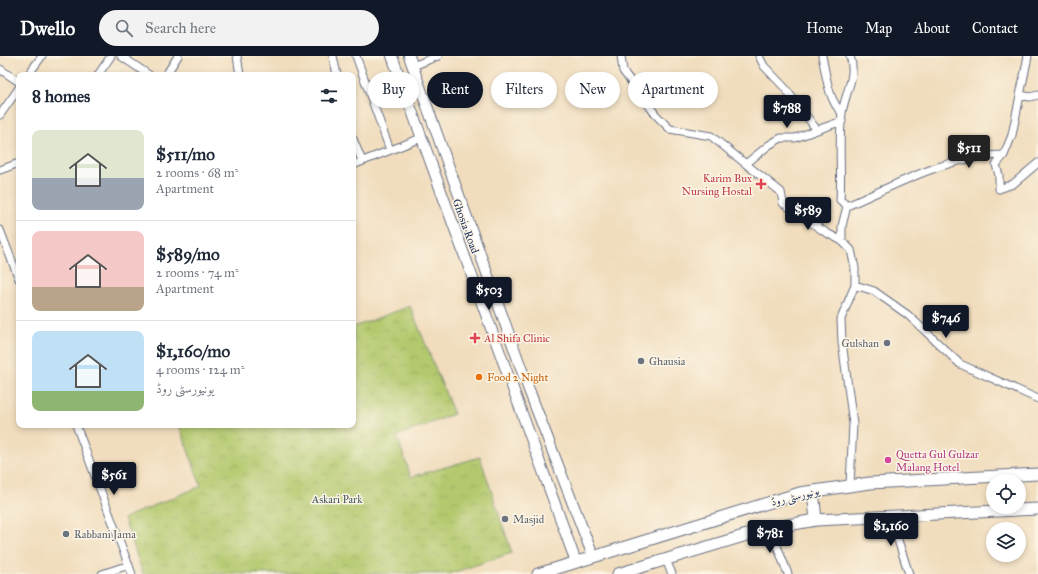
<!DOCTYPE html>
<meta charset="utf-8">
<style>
:root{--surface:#fff;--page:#f2f2f3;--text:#1f2937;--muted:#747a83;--line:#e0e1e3;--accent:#111827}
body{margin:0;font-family:"IM FELL Great Primer",Amiri,serif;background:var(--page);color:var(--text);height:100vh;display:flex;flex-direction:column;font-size:15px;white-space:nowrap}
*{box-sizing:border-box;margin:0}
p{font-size:13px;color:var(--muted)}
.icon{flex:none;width:22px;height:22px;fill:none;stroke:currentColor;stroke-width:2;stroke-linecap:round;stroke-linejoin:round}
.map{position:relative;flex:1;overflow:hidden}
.drawer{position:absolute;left:16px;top:16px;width:340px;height:356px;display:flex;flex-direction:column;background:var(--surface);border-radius:8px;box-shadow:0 2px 6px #0003}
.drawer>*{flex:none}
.hud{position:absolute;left:368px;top:16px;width:380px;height:36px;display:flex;gap:8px}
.buttons{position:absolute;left:986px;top:418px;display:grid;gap:8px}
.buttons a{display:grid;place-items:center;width:40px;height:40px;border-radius:50%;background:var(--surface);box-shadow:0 2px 6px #0003;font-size:20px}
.price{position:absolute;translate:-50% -34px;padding:0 9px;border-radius:4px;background:var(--accent);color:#fff;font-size:13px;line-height:26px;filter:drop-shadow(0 1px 2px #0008)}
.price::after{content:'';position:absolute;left:50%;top:24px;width:12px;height:9px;margin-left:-6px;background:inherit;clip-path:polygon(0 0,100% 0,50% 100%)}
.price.current{background:#222;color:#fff}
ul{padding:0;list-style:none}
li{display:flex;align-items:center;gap:12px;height:100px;padding:0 16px}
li+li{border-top:1px solid var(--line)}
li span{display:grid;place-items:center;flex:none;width:112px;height:80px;border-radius:8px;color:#555}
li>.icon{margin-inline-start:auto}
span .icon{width:48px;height:48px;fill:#fffc;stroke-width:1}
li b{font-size:17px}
h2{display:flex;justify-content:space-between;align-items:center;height:48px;padding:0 16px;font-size:17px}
.chip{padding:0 14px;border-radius:18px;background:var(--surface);box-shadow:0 2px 6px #0003;font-size:14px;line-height:36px}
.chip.current{background:var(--accent);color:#fff}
header{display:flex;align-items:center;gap:24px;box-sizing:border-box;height:56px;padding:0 20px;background:var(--accent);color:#fff}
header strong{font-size:19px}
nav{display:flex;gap:22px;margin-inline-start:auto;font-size:14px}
.search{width:280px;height:36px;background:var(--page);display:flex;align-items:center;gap:10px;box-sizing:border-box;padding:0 14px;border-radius:22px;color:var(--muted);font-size:15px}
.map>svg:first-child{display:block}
.park{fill:url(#park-crowns);stroke:#687c66}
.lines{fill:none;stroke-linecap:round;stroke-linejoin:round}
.street-casing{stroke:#666c7f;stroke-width:9}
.secondary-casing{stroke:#666c7f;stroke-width:12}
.primary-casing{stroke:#666c7f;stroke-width:13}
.street{stroke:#fff;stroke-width:7}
.secondary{stroke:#fff;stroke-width:10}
.primary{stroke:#fff;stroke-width:11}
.health-dot{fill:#e0444e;stroke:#fcf5e5;stroke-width:1.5}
.worship-dot{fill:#6b7280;stroke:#fcf5e5;stroke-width:1.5}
.food-dot{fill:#e8710a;stroke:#fcf5e5;stroke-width:1.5}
.hotel-dot{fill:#d1479c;stroke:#fcf5e5;stroke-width:1.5}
.labels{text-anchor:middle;stroke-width:3;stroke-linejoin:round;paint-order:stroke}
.health-label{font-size:11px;fill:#be3a42;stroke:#fcf5e5;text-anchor:end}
.street-label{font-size:11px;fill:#1b2f5e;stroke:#fcf5e5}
.worship-label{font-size:11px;fill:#5b616d;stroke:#fcf5e5;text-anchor:start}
.food-label{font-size:11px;fill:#c56008;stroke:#fcf5e5;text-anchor:start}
.hotel-label{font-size:11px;fill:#b23c85;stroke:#fcf5e5;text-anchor:start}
.park-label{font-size:11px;fill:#415662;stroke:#fcf5e5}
</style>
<header>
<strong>Dwello</strong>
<div class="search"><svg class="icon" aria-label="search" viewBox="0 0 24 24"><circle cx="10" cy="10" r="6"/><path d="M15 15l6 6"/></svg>Search here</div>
<nav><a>Home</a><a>Map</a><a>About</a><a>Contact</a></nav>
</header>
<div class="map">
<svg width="1038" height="518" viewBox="0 0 1038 518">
<defs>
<pattern id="park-crowns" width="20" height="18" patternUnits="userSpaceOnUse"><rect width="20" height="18" fill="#b4c96e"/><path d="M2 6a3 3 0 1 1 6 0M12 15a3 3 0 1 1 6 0" fill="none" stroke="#9aad62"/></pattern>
</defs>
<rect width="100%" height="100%" fill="#fcf5e5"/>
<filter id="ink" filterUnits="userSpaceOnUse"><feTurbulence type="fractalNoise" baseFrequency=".025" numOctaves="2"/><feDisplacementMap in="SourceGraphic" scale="8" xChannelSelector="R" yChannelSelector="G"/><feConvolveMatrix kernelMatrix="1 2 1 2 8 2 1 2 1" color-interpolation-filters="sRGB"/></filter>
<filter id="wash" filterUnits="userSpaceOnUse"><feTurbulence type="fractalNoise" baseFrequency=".012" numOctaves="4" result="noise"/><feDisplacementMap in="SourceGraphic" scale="16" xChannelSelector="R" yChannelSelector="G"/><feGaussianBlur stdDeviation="0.9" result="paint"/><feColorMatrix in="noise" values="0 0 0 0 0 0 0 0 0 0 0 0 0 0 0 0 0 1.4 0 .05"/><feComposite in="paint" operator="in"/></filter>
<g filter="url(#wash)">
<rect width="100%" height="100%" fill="#f1ddbd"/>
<!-- park -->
<path class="park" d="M410,250L454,358L397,380L411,421L480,401L512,497L449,518H143L124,462L201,430L179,369H353V269L354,271Z"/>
</g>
<g filter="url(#ink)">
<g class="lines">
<defs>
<path id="street" d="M121,0L149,19
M237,0L240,19
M333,0L337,19
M356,0L390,94
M621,0L623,15L656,59L670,73L711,80L781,136L783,147L825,176L842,185L851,194L855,212V229L841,263L842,286L853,368L850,429
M759,0L764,10L784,31L817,74
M822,0C826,18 828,44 842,57
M413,10L438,0
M0,13L19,26
M28,19L42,0
M98,19L111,0
M166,19L178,0
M1021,39L1030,41L1038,39
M0,59L19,32
M353,83L362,105
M1004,99L996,109L999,119V133L1013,128L1038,107
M747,107L769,89L781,82H795L842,65
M353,109L421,82
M0,114L19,107
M848,150L840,144C842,116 838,84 842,57C845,37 857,20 850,0
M0,174L19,223
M842,185V170L847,150C898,128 948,99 1004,99L1012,79L1028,0
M855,229L874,235L908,259L960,308L1038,343
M76,369L132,518
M898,460L896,478L909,518
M770,472L788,518
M666,504L672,518
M102,518L129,509"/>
<path id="secondary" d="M392,0L576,506
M409,0L529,334L593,500"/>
<path id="primary" d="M813,435L816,464
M538,518L800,437L870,427L1038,418
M618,518L770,472L816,464L1038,453"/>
</defs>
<!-- street casing -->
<use href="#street" class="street-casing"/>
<!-- secondary casing -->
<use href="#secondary" class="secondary-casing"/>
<!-- primary casing -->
<use href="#primary" class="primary-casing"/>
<!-- street -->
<use href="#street" class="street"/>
<!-- secondary -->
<use href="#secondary" class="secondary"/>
<!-- primary -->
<use href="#primary" class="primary"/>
</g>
</g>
<!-- markers -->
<g class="health-dot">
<path d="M759 122h4v4h4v4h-4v4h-4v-4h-4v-4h4z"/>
<path d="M473 276h4v4h4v4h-4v4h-4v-4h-4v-4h4z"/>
</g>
<g class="worship-dot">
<circle cx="887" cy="287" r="4"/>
<circle cx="641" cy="305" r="4"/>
<circle cx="505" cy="463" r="4"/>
<circle cx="66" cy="478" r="4"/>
</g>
<circle class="food-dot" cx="479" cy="321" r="4"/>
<circle class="hotel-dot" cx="888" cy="404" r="4"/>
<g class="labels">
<!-- health labels -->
<g class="health-label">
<text x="752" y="126">Karim Bux<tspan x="752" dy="13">Nursing Hostal</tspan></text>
<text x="484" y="286" text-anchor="start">Al Shifa Clinic</text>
</g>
<!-- street labels -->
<g class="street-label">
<text transform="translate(466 170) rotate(70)" y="4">Ghosia Road</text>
<text transform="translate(795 440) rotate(-14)" y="4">یونیورسٹی روڈ</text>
</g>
<!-- worship labels -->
<g class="worship-label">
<text x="879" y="291" text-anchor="end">Gulshan</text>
<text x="649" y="309">Ghausia</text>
<text x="513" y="467">Masjid</text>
<text x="74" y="482">Rabbani Jama</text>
</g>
<!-- food labels -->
<g class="food-label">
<text x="487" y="325">Food 2 Night</text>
</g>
<!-- hotel labels -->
<g class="hotel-label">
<text x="896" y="402">Quetta Gul Gulzar<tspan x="896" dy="13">Malang Hotel</tspan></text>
</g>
<!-- park labels -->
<g class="park-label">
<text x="337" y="447">Askari Park</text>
</g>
</g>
</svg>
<div class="buttons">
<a><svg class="icon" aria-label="locate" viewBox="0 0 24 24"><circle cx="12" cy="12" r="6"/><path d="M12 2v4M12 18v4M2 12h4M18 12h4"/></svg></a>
<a><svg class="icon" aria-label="layers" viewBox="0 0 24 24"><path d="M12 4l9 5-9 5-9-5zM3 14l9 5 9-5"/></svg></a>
</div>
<b class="price" style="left:787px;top:73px">$788</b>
<b class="price current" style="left:969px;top:113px">$511</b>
<b class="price" style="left:808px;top:175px">$589</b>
<b class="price" style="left:489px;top:255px">$503</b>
<b class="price" style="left:946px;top:283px">$746</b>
<b class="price" style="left:114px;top:440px">$561</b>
<b class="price" style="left:891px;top:491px">$1,160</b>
<b class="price" style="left:770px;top:498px">$781</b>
<div class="hud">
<a class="chip">Buy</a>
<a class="chip current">Rent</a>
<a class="chip">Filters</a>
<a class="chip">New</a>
<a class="chip">Apartment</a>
</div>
<section class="drawer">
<h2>8 homes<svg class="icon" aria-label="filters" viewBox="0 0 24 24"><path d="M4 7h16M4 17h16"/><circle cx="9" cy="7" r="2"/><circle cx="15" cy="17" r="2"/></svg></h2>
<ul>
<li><span style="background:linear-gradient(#dfe7d0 60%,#9aa5b1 0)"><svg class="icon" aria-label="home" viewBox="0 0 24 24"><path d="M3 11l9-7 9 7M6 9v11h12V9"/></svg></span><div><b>$511/mo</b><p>2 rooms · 68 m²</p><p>Apartment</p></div></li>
<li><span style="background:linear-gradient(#f6c9c9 70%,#b9a48a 0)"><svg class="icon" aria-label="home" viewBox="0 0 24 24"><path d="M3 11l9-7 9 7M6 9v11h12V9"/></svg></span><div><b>$589/mo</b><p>2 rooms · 74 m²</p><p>Apartment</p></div></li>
<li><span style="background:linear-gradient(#bfe0f5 75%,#8fb573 0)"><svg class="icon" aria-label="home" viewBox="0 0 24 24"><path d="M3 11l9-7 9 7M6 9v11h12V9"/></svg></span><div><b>$1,160/mo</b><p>4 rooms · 124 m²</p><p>یونیورسٹی روڈ</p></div></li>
</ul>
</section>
</div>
